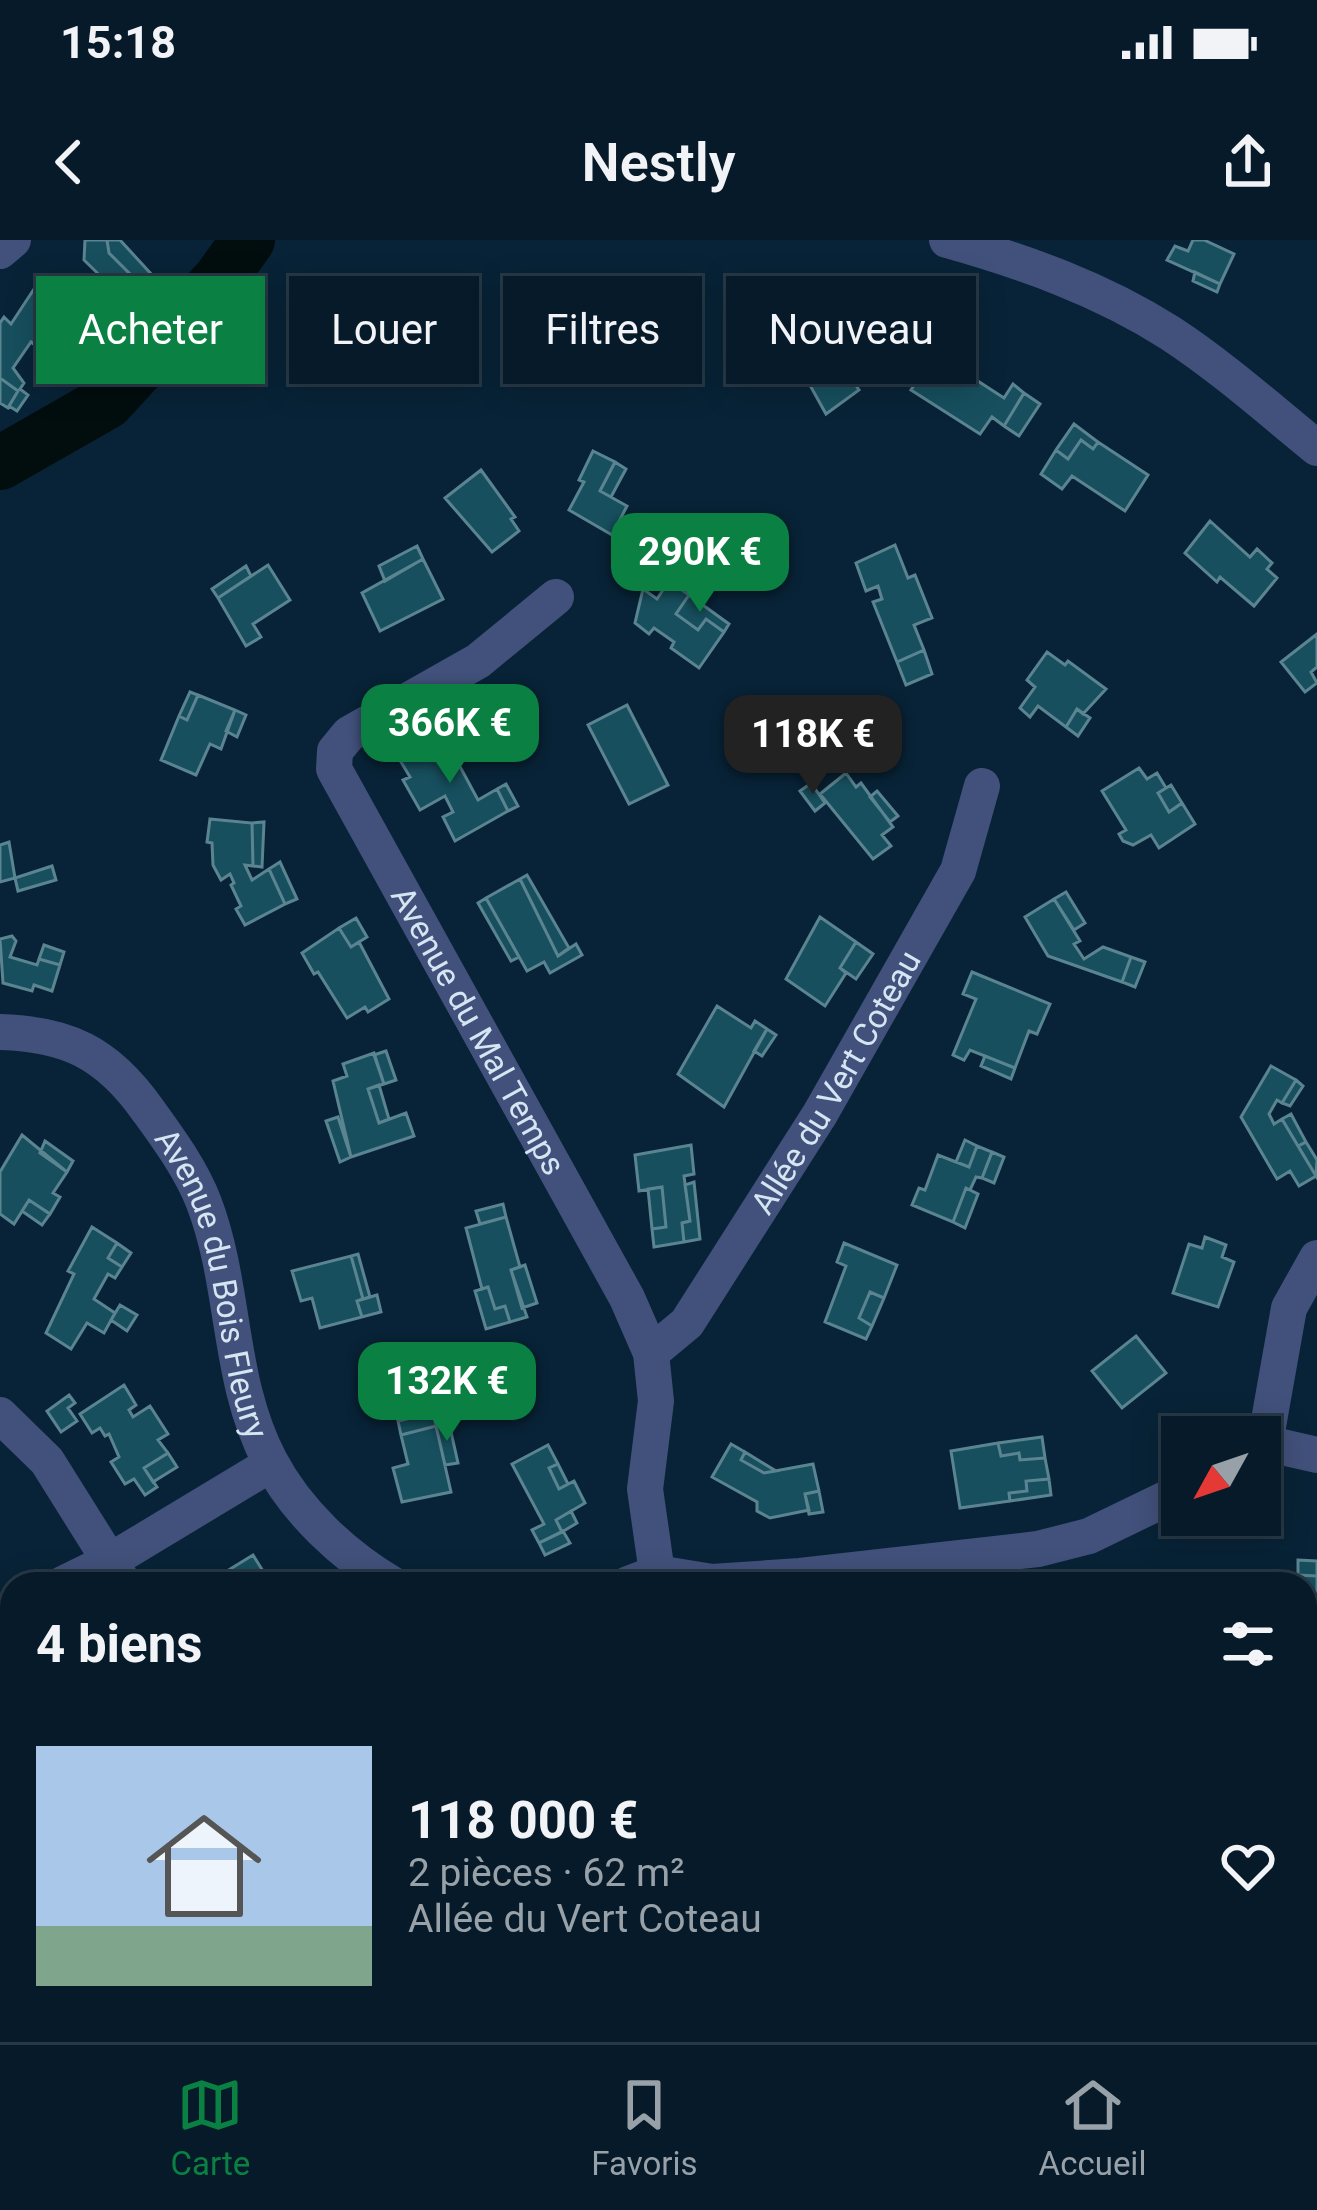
<!DOCTYPE html>
<html lang="fr">
<meta charset="utf-8">
<style>
:root{--surface:#061a29;--page:#0f2331;--text:#f1f3f6;--muted:#98a1a8;--line:#273846;--accent:#0b8043}
body{margin:0;font-family:Roboto,sans-serif;background:var(--page);color:var(--text);height:100vh;display:flex;flex-direction:column;font-size:45px;white-space:nowrap}
*{box-sizing:border-box;margin:0}
p{font-size:39px;color:var(--muted)}
.icon{flex:none;width:66px;height:66px;fill:none;stroke:currentColor;stroke-width:2;stroke-linecap:round;stroke-linejoin:round}
.map{position:relative;flex:1;overflow:hidden}
.drawer{position:absolute;left:0px;top:1332px;width:1317px;height:471px;display:flex;flex-direction:column;background:var(--surface);border-radius:36px 36px 0 0;box-shadow:0 6px 30px #0003,0 0 0 3px var(--line)}
.drawer>*{flex:none}
.top-card{position:absolute;left:36px;top:36px;width:1245px;height:108px;display:flex;gap:24px}
.needle{width:78px;rotate:230deg}
.controls{position:absolute;left:1161px;top:1176px;display:grid;gap:24px}
.controls a{display:grid;place-items:center;width:120px;height:120px;border-radius:0px;background:var(--surface);box-shadow:0 6px 30px #0003,0 0 0 3px var(--line);font-size:60px}
.price{position:absolute;translate:-50% -102px;padding:0 27px;border-radius:24px;background:var(--accent);color:#fff;font-size:39px;line-height:78px;filter:drop-shadow(0 3px 6px #0008)}
.price::after{content:'';position:absolute;left:50%;top:72px;width:36px;height:27px;margin-left:-18px;background:inherit;clip-path:polygon(0 0,100% 0,50% 100%)}
.price.current{background:#222;color:#fff}
ul{padding:0;list-style:none}
li{display:flex;align-items:center;gap:36px;height:300px;padding:0 36px}
li+li{border-top:3px solid var(--line)}
li span{display:grid;place-items:center;flex:none;width:336px;height:240px;border-radius:0px;color:#555}
li>.icon{margin-inline-start:auto}
span .icon{width:144px;height:144px;fill:#fffc;stroke-width:1}
li b{font-size:51px}
h2{display:flex;justify-content:space-between;align-items:center;height:144px;padding:0 36px;font-size:51px}
.chip{padding:0 42px;border-radius:0px;background:var(--surface);box-shadow:0 6px 30px #0003,0 0 0 3px var(--line);font-size:42px;line-height:108px}
.chip.current{background:var(--accent);color:#fff}
.status{display:flex;justify-content:space-between;align-items:center;height:84px;padding:0 60px;background:var(--surface);direction:ltr}
.status svg{height:33px;fill:currentColor}
header{display:flex;justify-content:space-between;align-items:center;height:156px;padding:0 36px;background:var(--surface);font-size:54px;font-weight:600}
.menu{display:flex;justify-content:space-around;align-items:center;height:168px;border-top:3px solid var(--line);background:var(--surface);font-size:33px;color:var(--muted)}
.menu a{display:grid;justify-items:center;gap:6px}
.menu .current{color:var(--accent)}
.map>svg:first-child{display:block}
.lines{fill:none;stroke-linecap:round;stroke-linejoin:round}
.river{stroke:#020d0d;stroke-width:54}
.building{fill:#174f5e;stroke:#5b8491;stroke-width:3}
.minor{stroke:#42517b;stroke-width:36}
.labels{text-anchor:middle;stroke-width:9;stroke-linejoin:round;paint-order:stroke}
.street-label{font-size:33px;fill:#d5e5f2;stroke:#01192c}
</style>
<div class="status"><b>15:18</b><svg viewBox="0 0 49 12"><path d="M0 12V9h3v3zM5 12V6h3v6zM10 12V3h3v9zM15 12V0h3v12zM26 1h20v11H26zM47 4h2v5h-2z"/></svg></div>
<header><svg class="icon" aria-label="back" viewBox="0 0 24 24"><path d="M15 5l-7 7 7 7"/></svg>Nestly<svg class="icon" aria-label="share" viewBox="0 0 24 24"><path d="M12 15V3M7 8l5-5 5 5M5 13v7h14v-7"/></svg></header>
<div class="map">
<svg width="1317" height="1802" viewBox="0 0 1317 1802">
<rect width="100%" height="100%" fill="#082337"/>
<g class="lines">
<!-- river -->
<path class="river" d="M0,223L107,162L220,39L248,0"/>
</g>
<!-- building -->
<path class="building" d="M85,0H107L109,13L132,36L125,42L136,53L127,62L84,20Z
M107,0H120L153,36L136,53L125,42L132,36L109,13Z
M1193,0H1204L1234,14L1220,44L1167,20L1175,6L1188,11Z
M1195,32L1220,44L1217,52L1193,41Z
M34,49L51,61L35,86L43,93L35,105L31,102L13,128L24,143L20,149L28,155L17,171L9,166L18,151L0,138V83L4,77L11,84Z
M51,61L60,68L43,93L35,86Z
M128,66L136,72L123,89L114,82Z
M795,74L820,111L828,105L859,150L826,174L801,129L796,133L769,93Z
M769,93L796,133L783,141L757,101Z
M942,101L960,112L952,124L984,145L1004,158L1013,144L1024,153L1004,186L992,177L980,194L911,150Z
M0,138L18,151L8,168L0,163Z
M1024,153L1040,164L1019,196L1004,186Z
M1074,184L1098,202L1093,209L1081,200L1068,219L1056,210Z
M1081,200L1093,209L1098,202L1148,235L1125,271L1072,236L1062,249L1041,234L1056,210L1068,219Z
M593,211L615,222L600,251L627,266L612,295L569,270L584,242L579,240Z
M615,222L626,229L611,257L600,251Z
M481,230L515,277L511,279L519,291L492,312L445,258Z
M1210,281L1250,317L1257,309L1272,323L1267,329L1277,338L1254,366L1220,337L1217,342L1185,313Z
M895,305L908,338L915,335L932,378L914,385L924,410L897,422L873,362L882,359L878,346L866,351L856,323Z
M417,306L423,319L385,341L379,326Z
M423,319L443,359L380,391L362,353Z
M268,325L290,360L253,384L261,397L246,406L218,358Z
M246,326L251,336L218,358L212,349Z
M669,341L689,355L676,374L698,390L706,379L724,392L699,428L671,408L674,402L654,388L649,394L635,383L643,349L657,359Z
M689,355L729,384L724,392L706,379L698,390L676,374Z
M1317,394V427L1311,432L1317,443L1305,452L1281,422Z
M924,410L932,434L906,445L897,422Z
M1047,412L1065,425L1068,421L1106,449L1083,474L1077,469L1066,487L1038,466L1030,477L1020,468L1035,447L1027,440Z
M190,452L198,455L187,480L179,476Z
M198,455L235,470L221,509L210,504L196,535L161,520L179,476L187,480Z
M627,465L668,545L629,564L588,485Z
M1077,469L1090,478L1078,496L1066,487Z
M235,470L246,475L237,497L226,491Z
M471,484L484,506L470,513L458,491Z
M458,491L470,513L457,521L478,560L497,549L508,571L455,601L443,577L453,572L445,556L420,570L403,540L410,537L401,522Z
M1139,528L1147,539L1157,533L1166,548L1158,553L1169,572L1182,563L1195,584L1159,608L1151,595L1133,605L1123,601L1119,594L1126,590L1102,551Z
M846,533L856,547L861,543L893,587L882,595L891,606L873,619L820,554Z
M811,543L825,563L815,571L800,551Z
M506,544L518,566L508,571L497,549Z
M1171,545L1182,563L1169,572L1158,553Z
M877,551L898,576L890,582L870,557Z
M210,579L252,583L253,626L245,625L252,640L269,629L285,664L245,685L236,669L241,666L231,645L234,643L230,634L221,640L213,625L212,603L207,602Z
M264,582L262,627L253,626L252,583Z
M9,602L15,638L0,642V605Z
M280,622L297,659L285,664L269,629Z
M52,626L56,640L18,651L15,638Z
M527,635L569,708L558,716L520,639Z
M520,639L558,716L576,704L582,715L550,733L544,722L527,731L486,658Z
M1066,652L1085,683L1074,690L1054,659Z
M486,658L519,717L511,721L478,663Z
M1054,659L1080,701L1074,704L1084,719L1103,707L1131,717L1122,742L1048,716L1025,677Z
M820,677L856,702L840,728L846,733L825,766L786,739Z
M356,678L367,697L351,707L339,688Z
M339,688L351,707L359,702L389,759L368,772L365,767L347,778L318,732L314,734L302,713Z
M12,696L16,701L10,717L37,725L39,719L60,725L52,751L34,745L32,751L3,743L0,699Z
M856,702L873,714L856,739L840,728Z
M44,705L64,712L60,725L39,719Z
M1131,717L1145,722L1135,747L1122,742Z
M972,732L1050,764L1037,794L1029,791L1015,828L970,810L964,820L953,815L976,759L963,754Z
M717,766L751,788L755,781L767,789L724,867L678,834Z
M767,789L776,795L762,816L754,811Z
M386,811L396,840L384,844L374,815Z
M374,813L384,844L368,849L379,883L406,873L414,896L351,917L333,841L347,836L343,824Z
M985,816L1015,828L1011,839L981,826Z
M1271,826L1296,840L1282,863L1277,860L1269,874L1274,884L1282,879L1316,936L1299,946L1290,931L1277,939L1241,877Z
M1296,840L1303,846L1290,866L1282,863Z
M379,845L389,879L379,883L368,849Z
M1291,874L1306,902L1298,906L1282,879Z
M338,877L351,917L340,922L326,881Z
M22,895L67,932L53,953L60,957L50,974L29,960L14,984L0,974V932Z
M965,900L977,906L969,927L956,922Z
M45,901L73,921L67,932L40,913Z
M1306,902L1317,920L1316,936L1298,906Z
M691,905L694,934L684,936L690,981L682,983L684,1002L654,1007L652,989L666,987L662,947L639,951L635,915Z
M977,906L992,912L982,938L976,937L970,950L966,948L953,982L912,965L919,948L925,950L938,915L969,927Z
M992,912L1004,917L994,943L982,938Z
M694,942L700,999L684,1002L682,983L690,981L685,945Z
M662,947L666,987L652,989L648,949Z
M966,948L978,954L965,988L953,982Z
M29,960L50,974L42,985L22,971Z
M503,964L506,977L480,984L476,971Z
M506,977L520,1027L511,1030L527,1077L510,1082L505,1066L495,1069L488,1047L482,1049L466,988Z
M92,987L117,1003L108,1018L122,1027L115,1038L108,1034L94,1059L115,1073L104,1093L87,1083L71,1109L46,1093L74,1034L68,1031Z
M1205,997L1226,1005L1222,1017L1234,1022L1218,1067L1173,1053L1189,1004L1202,1008Z
M117,1003L131,1013L122,1027L108,1018Z
M844,1003L897,1025L884,1058L870,1052L859,1078L872,1086L866,1099L825,1082L846,1026L837,1022Z
M358,1014L370,1057L363,1059L351,1016Z
M351,1016L363,1059L357,1061L362,1077L320,1088L312,1058L301,1061L292,1031Z
M525,1025L537,1063L522,1068L511,1030Z
M488,1047L495,1069L505,1066L510,1082L486,1089L475,1051Z
M870,1052L884,1058L872,1086L859,1078Z
M377,1055L381,1072L362,1077L357,1061Z
M120,1065L137,1075L127,1091L111,1080Z
M1136,1096L1166,1133L1122,1168L1092,1131Z
M124,1145L136,1165L129,1170L133,1177L150,1166L168,1194L158,1200L168,1213L144,1228L157,1247L145,1255L134,1239L125,1244L111,1222L119,1217L109,1194L105,1196L100,1188L92,1193L80,1174Z
M69,1155L75,1163L68,1168L77,1181L61,1192L47,1171Z
M433,1173L436,1186L401,1195L398,1181Z
M449,1183L458,1223L445,1225L436,1186Z
M436,1186L451,1252L402,1262L393,1228L408,1224L401,1195Z
M1042,1197L1045,1218L1020,1220L1019,1213L1001,1216L998,1203Z
M998,1203L1001,1216L1019,1213L1020,1220L1045,1218L1049,1239L1026,1241L1027,1251L1009,1253L1010,1261L960,1268L951,1211Z
M731,1204L745,1212L741,1220L764,1233L813,1224L819,1251L805,1254L809,1270L770,1278L757,1271V1262L712,1237Z
M548,1205L558,1224L549,1228L559,1249L574,1241L585,1263L556,1280L562,1292L539,1303L532,1290L544,1284L512,1224Z
M745,1212L776,1231L764,1233L741,1220Z
M168,1213L177,1227L153,1242L144,1228Z
M558,1224L568,1244L559,1249L549,1228Z
M1049,1239L1051,1255L1010,1261L1009,1253L1027,1251L1026,1241Z
M819,1251L823,1272L809,1274L805,1254Z
M571,1271L577,1283L562,1292L556,1280Z
M1227,1275L1230,1288L1213,1292L1209,1276Z
M563,1291L570,1303L545,1315L539,1303Z
M253,1315L271,1344H224L232,1339L227,1331Z
M1298,1320L1317,1321V1336L1298,1335Z
M1298,1335L1317,1336V1386L1305,1385V1344H1298Z
M12,1513V1560L0,1552V1528Z
M1305,1756L1317,1787L1280,1802H1222L1240,1794L1238,1791H1305Z
M33,1791H70L63,1802H50Z
M412,1791H441L440,1802L411,1799Z
M599,1791H650L649,1802H598Z
M731,1791H771V1802H730Z
M852,1791H885L884,1802H851Z"/>
<g class="lines">
<!-- minor -->
<g class="minor">
<path d="M947,0C1025,22 1101,49 1170,93C1222,127 1269,169 1317,208"/>
<path d="M0,11L13,0"/>
<path id="s1" d="M556,357L478,421L349,494L335,511L334,529L627,1058L651,1113L656,1161L645,1249L657,1333"/>
<path id="s2" d="M0,792C68,794 107,813 147,869C168,898 191,929 204,963C236,1047 227,1140 270,1221C296,1271 344,1316 392,1344"/>
<path id="s3" d="M651,1113L687,1083L820,874L958,631L982,546"/>
<path d="M0,1175L47,1221L124,1344"/>
<path d="M1265,1203L1289,1068L1317,1018"/>
<path d="M1260,1206L1265,1203L1317,1215"/>
<path d="M63,1344L110,1321L271,1224"/>
<path d="M628,1344L657,1333L712,1342L800,1336L1038,1309L1089,1296L1182,1251"/>
<path d="M0,1375L12,1369"/>
<path d="M1305,1481L1317,1479"/>
<path d="M1305,1688L1317,1685"/>
<path d="M960,1791L964,1802"/>
<path d="M1075,1802L1093,1791"/>
</g>
</g>
<g class="labels">
<!-- street labels -->
<g class="street-label">
<text dy="12" stroke="none"><textPath href="#s1" startOffset="588">Avenue du Mal Temps</textPath></text>
<text dy="12" stroke="none"><textPath href="#s3" startOffset="330">Allée du Vert Coteau</textPath></text>
<text dy="12" stroke="none"><textPath href="#s2" startOffset="363">Avenue du Bois Fleury</textPath></text>
</g>
</g>
</svg>
<div class="controls">
<a><svg class="needle" viewBox="-14 -14 28 28"><path d="M0-13l5 13h-10z" fill="#e53935"/><path d="M0 13l5-13h-10z" fill="#98a1a8"/></svg></a>
</div>
<b class="price" style="left:700px;top:375px">290K €</b>
<b class="price" style="left:450px;top:546px">366K €</b>
<b class="price current" style="left:813px;top:557px">118K €</b>
<b class="price" style="left:447px;top:1204px">132K €</b>
<div class="top-card">
<a class="chip current">Acheter</a>
<a class="chip">Louer</a>
<a class="chip">Filtres</a>
<a class="chip">Nouveau</a>
</div>
<section class="drawer">
<h2>4 biens<svg class="icon" aria-label="filters" viewBox="0 0 24 24"><path d="M4 7h16M4 17h16"/><circle cx="9" cy="7" r="2"/><circle cx="15" cy="17" r="2"/></svg></h2>
<ul>
<li><span style="background:linear-gradient(#a9c7e8 75%,#7fa58c 0)"><svg class="icon" aria-label="home" viewBox="0 0 24 24"><path d="M3 11l9-7 9 7M6 9v11h12V9"/></svg></span><div><b>118 000 €</b><p>2 pièces · 62 m²</p><p>Allée du Vert Coteau</p></div><svg class="icon" aria-label="heart" viewBox="0 0 24 24"><path d="M12 20l-8-8c-3-5 5-10 8-4 3-6 11-1 8 4z"/></svg></li>
</ul>
</section>
</div>
<nav class="menu">
<a class="current"><svg class="icon" aria-label="map" viewBox="0 0 24 24"><path d="M3 6l6-2 6 2 6-2v14l-6 2-6-2-6 2zM9 4v14M15 6v14"/></svg>Carte</a>
<a><svg class="icon" aria-label="saved" viewBox="0 0 24 24"><path d="M7 4h10v16l-5-4-5 4z"/></svg>Favoris</a>
<a><svg class="icon" aria-label="home" viewBox="0 0 24 24"><path d="M3 11l9-7 9 7M6 9v11h12V9"/></svg>Accueil</a>
</nav>
